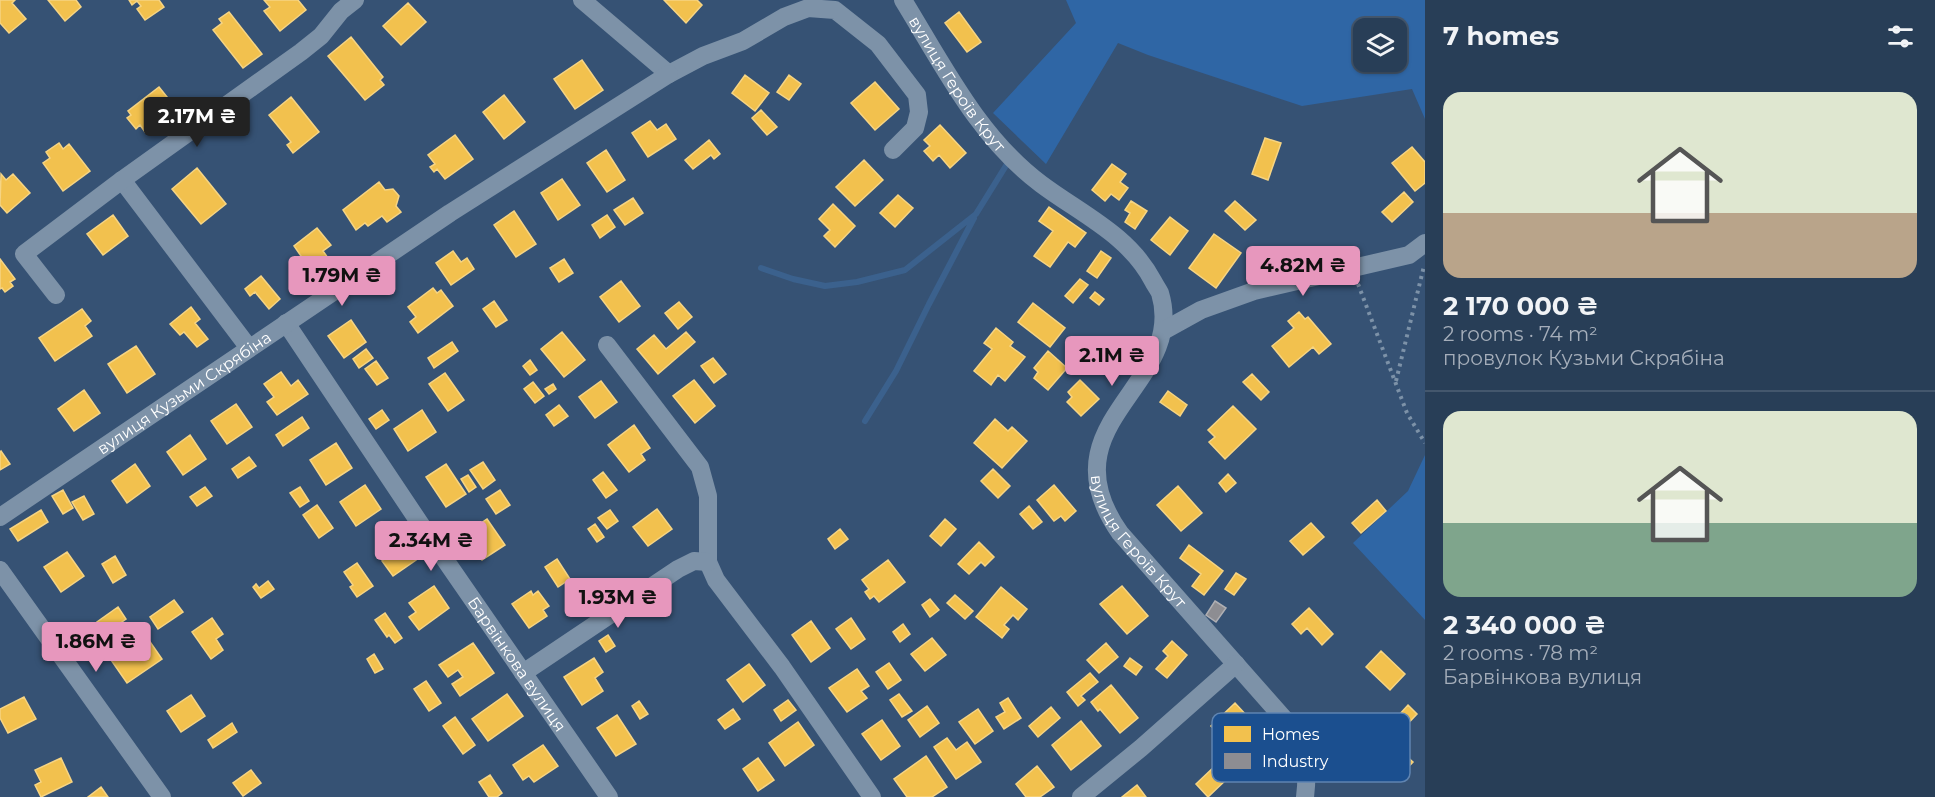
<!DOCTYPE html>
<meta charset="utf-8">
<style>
:root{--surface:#283e57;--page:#344961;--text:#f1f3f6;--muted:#a5aeba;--line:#44576d;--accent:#e797bd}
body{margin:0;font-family:Montserrat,sans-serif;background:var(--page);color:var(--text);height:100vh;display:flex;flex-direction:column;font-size:22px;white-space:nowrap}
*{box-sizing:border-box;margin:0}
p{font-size:20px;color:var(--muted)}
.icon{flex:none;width:33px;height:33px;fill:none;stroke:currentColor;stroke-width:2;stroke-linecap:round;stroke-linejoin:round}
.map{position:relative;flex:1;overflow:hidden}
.side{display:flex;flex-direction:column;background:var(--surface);width:510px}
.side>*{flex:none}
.fabs{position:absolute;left:1353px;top:18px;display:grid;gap:12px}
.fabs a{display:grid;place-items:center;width:54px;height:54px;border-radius:12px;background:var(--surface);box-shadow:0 2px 4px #0004,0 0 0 2px var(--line);font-size:30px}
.price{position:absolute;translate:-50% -51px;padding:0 14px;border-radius:6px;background:var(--accent);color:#111;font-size:20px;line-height:39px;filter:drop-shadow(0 2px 3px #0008)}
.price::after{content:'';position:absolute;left:50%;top:36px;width:18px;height:14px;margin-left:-9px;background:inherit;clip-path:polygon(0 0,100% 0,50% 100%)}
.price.current{background:#222;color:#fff}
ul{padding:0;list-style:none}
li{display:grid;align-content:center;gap:12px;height:318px;padding:0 18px}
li+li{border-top:2px solid var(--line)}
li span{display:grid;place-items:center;height:186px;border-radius:18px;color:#555}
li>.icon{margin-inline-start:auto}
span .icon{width:108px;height:108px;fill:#fffc;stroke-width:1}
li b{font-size:26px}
h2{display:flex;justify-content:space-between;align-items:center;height:72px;padding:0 18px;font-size:26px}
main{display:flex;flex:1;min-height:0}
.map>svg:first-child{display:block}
.green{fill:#2f66a5;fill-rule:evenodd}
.homes{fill:#f2c14e;stroke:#f6d483;stroke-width:1.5}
.industry{fill:#8d8d92;stroke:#afafb3;stroke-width:1.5}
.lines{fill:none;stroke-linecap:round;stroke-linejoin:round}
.stream{stroke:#3b618d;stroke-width:6}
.path{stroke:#7d92a8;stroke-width:4;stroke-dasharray:3 4.5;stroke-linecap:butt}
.minor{stroke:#7d92a8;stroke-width:18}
.labels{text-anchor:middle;stroke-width:6;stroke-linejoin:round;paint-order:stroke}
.street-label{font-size:16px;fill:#fff;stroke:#1b4f8f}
.key{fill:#1b4f8f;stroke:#5f84b1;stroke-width:1.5}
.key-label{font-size:16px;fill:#fff}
</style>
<main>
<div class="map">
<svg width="1425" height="797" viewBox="0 0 1425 797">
<rect width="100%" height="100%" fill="#365274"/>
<!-- green -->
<path class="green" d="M1066,0H1425V119L1412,89L1302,106L1148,55L1118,43L1046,164L993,113L1076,23ZM1396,28V62H1364V28Z
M1425,455V620L1353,543L1408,491Z"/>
<!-- homes -->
<path class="homes" d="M0,0H15L12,3L26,19L9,33L0,23Z
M48,0H76L81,7L65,21Z
M129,0H159L164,7L145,20L137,9L141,6L137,1L132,5Z
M264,0H298L306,10L280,31L264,11L270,7Z
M664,0H697L702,5L686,23Z
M408,3L426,22L401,45L383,26Z
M229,12L262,54L243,68L213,30L222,23L219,19Z
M959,12L981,42L967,52L945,23Z
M351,37L383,77L380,80L384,85L365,100L328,56Z
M582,60L603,90L575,109L554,79Z
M745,75L769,93L755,111L732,93Z
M789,75L801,84L789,100L777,92Z
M875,82L899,109L875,130L851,103Z
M159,87L175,107L145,132L140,125L136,129L127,118L131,115L128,111Z
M504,95L525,122L504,139L483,112Z
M291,97L319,132L293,153L287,145L291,142L269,115Z
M761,110L777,127L767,135L752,118Z
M650,121L657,130L666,124L676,139L648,157L632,133Z
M940,125L966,153L950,168L939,155L933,161L924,151L930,146L924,140Z
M455,135L473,159L445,179L437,169L434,172L430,167L435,164L428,155Z
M1265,138L1281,143L1268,180L1252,174Z
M709,140L720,154L714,159L711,155L693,169L685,160Z
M59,143L63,149L69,144L90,171L63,191L43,163L50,158L46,152Z
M1412,147L1425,162V183L1415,191L1392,163Z
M606,150L625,180L607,192L587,163Z
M864,160L883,180L855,206L836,187Z
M1112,164L1126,174L1120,182L1128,188L1119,200L1111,194L1105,201L1092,190Z
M197,168L226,204L201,224L172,189Z
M1,174L6,180L13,174L30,193L7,213L0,205Z
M562,179L580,205L558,220L541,193Z
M379,182L385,190L393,189L399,196L396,206L401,212L387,222L382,216L368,226L365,223L356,230L343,210Z
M1404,192L1413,202L1392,222L1382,212Z
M898,195L913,208L895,227L880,213Z
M633,198L643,213L625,225L614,210Z
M1131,201L1147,211L1135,229L1125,222L1130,213L1125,210Z
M1235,201L1256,220L1245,230L1225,211Z
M833,204L855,226L835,247L824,236L830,230L819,219Z
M1049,207L1086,233L1075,247L1068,242L1050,267L1034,256L1053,231L1039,221Z
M514,211L536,244L516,257L494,225Z
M113,215L128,236L103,255L87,234Z
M607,215L615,227L600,238L592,225Z
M1170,217L1188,231L1170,255L1151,240Z
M317,228L331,245L323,251L333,265L316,278L310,269L305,273L296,261L301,256L294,246Z
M1214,234L1241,253L1216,288L1189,268Z
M453,251L461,262L467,258L474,269L451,285L436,263Z
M1101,251L1111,258L1097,278L1087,271Z
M0,259L15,279L10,282L13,286L5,292L2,288L0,289Z
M564,259L573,273L559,282L550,268Z
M261,276L280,299L269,309L255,292L250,296L245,289Z
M1080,279L1088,285L1073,303L1065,296Z
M621,281L640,306L619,322L600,297Z
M433,288L437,293L441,290L453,306L418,333L410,322L416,317L408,307Z
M1095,292L1104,299L1099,305L1090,298Z
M494,301L507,320L496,327L483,309Z
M679,302L692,317L678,329L665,313Z
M1033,303L1065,328L1050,347L1018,322Z
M191,307L200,319L195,323L208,339L197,347L184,332L180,335L170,324Z
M82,309L91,321L85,326L92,336L55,361L39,338Z
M1299,312L1305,319L1308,317L1331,344L1319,354L1313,347L1289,367L1272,346L1294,328L1288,321Z
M351,320L366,342L344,358L328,336Z
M996,328L1013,342L1010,346L1025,357L1005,381L998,375L991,385L974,371L992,349L984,343Z
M562,332L585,360L564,377L541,349Z
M686,332L695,342L658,374L637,349L654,335L666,349Z
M452,342L458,351L434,368L428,358Z
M136,346L155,374L127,393L108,364Z
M366,349L373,358L359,368L353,359Z
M1048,351L1067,368L1048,390L1034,378L1038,372L1034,368Z
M713,358L726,374L714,383L701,366Z
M530,360L537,370L530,375L523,366Z
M376,361L388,378L377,385L365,369Z
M281,372L291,386L298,380L308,394L277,415L267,402L274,397L264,384Z
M445,373L464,400L448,411L429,384Z
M1252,374L1269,392L1261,400L1243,382Z
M694,380L715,406L695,423L673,396Z
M1080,380L1099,399L1081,416L1067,402L1072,397L1068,392Z
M601,381L617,402L595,418L579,397Z
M533,382L544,396L535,403L524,389Z
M553,384L556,389L549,394L545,389Z
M84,390L100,413L74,431L58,409Z
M1168,391L1187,405L1180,416L1160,402Z
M236,404L252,427L227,444L211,421Z
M559,405L568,416L554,426L546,415Z
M1233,406L1256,429L1225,459L1209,442L1215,437L1208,430Z
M382,410L389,420L376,429L369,419Z
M422,410L436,432L408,451L394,429Z
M302,417L309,428L283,446L276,435Z
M995,419L1008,431L1012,427L1027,441L1002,468L974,443Z
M634,425L650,448L641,454L645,460L629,472L608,445Z
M190,435L206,459L183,475L167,452Z
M336,443L352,468L326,485L310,460Z
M1,451L10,464L0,470V452Z
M249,457L256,466L238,478L232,469Z
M483,462L495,480L483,489L470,470Z
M135,464L150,486L127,503L112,481Z
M446,464L466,494L446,507L426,477Z
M993,469L1010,486L998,498L981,481Z
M603,472L617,490L606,498L593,480Z
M1228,474L1236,483L1226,492L1219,483Z
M468,475L476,487L469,492L461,479Z
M365,485L381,509L356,526L340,502Z
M1054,485L1076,511L1065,521L1061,516L1054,521L1037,500Z
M1178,486L1202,513L1181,531L1157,505Z
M205,487L212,496L197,506L190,497Z
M300,487L309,501L300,507L290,493Z
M63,490L73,508L63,514L52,496Z
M500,490L510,505L496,514L486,499Z
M84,496L94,514L83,520L72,502Z
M1377,500L1386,511L1361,533L1352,523Z
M317,505L333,528L319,538L303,515Z
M1029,506L1042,522L1033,529L1020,514Z
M657,509L672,529L648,546L633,527Z
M41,510L48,522L18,541L10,529Z
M610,510L618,521L607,529L598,518Z
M487,519L505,545L482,560L465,534Z
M945,519L956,529L941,546L930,536Z
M1311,523L1324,537L1303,555L1290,541Z
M595,524L604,537L597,542L588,529Z
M840,529L848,539L835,549L828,539Z
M402,539L416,560L393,576L382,561L387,557L383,551Z
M979,542L994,557L985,566L981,562L969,574L958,564Z
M1189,545L1223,571L1204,595L1192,586L1201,574L1180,558Z
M67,552L84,576L61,592L44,567Z
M115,556L126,575L113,583L102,564Z
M557,559L570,579L558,587L545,567Z
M888,560L905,582L879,602L874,596L870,599L865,592L869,589L862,580Z
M357,563L373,586L357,597L350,587L353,585L344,572Z
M1236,573L1246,579L1234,595L1225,589Z
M268,581L274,589L261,598L253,587L256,584L259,588Z
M434,586L449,608L419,630L409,617L416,612L409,603Z
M1122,586L1148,616L1127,634L1100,604Z
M1001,587L1027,609L1018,620L1013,615L1004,625L1009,629L1002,638L976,617Z
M531,591L533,595L538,591L549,606L543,610L547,616L529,628L512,604Z
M955,595L973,611L965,619L947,603Z
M930,599L939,610L930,617L922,605Z
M174,600L183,612L158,629L150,617Z
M118,607L126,619L105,634L97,622Z
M1309,608L1333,634L1322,645L1307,628L1301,634L1292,624Z
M385,613L402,638L395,643L389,635L387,637L375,620Z
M212,618L223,634L216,639L223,650L211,659L192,632Z
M851,618L865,639L851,649L836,629Z
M811,621L830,648L811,662L792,635Z
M903,624L910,634L900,642L893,632Z
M608,635L615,646L606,652L599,641Z
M146,636L162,659L127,683L111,660Z
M932,638L946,655L925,671L911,654Z
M1172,641L1187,655L1167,678L1156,669L1168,656L1163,651Z
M473,643L494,673L460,696L452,684L463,677L458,670L448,677L439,665Z
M1106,643L1118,657L1099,673L1087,660Z
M1381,651L1405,674L1390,690L1366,667Z
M374,654L383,669L375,673L367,659Z
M594,658L603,672L595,678L603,691L582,705L564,677Z
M1130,658L1142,667L1136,675L1124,666Z
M889,663L901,680L888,689L876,672Z
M749,664L765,685L743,702L727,680Z
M857,669L869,686L861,691L867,698L847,712L829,688Z
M1090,673L1098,682L1081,696L1085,700L1078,706L1067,692Z
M426,681L441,703L429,711L414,689Z
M1111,685L1138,718L1120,733L1100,709L1098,711L1091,702Z
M507,694L523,716L488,741L472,719Z
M899,694L912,711L902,717L890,700Z
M191,695L205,716L181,732L167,711Z
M24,697L36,719L8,733L0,718V709Z
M1008,698L1021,718L1004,729L996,717L1005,712L1000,703Z
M788,700L796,710L781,721L774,710Z
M639,701L648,714L640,719L632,706Z
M1235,703L1260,730L1237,752L1211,726Z
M1408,705L1417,714L1400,732L1395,727L1391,730L1388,727Z
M927,706L939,723L920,737L908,720Z
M1051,707L1060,718L1038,737L1029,726Z
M733,709L740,719L725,729L718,720Z
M978,709L993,731L975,744L959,722Z
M617,715L636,744L616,756L597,728Z
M455,717L475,745L463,754L443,726Z
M882,720L900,746L881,760L862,734Z
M1081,721L1101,746L1071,770L1052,745Z
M798,722L814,745L785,766L769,743Z
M232,723L237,732L213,748L208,740Z
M947,738L956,750L967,742L981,762L956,779L934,747Z
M1393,744L1413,762L1396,780L1384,769L1381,773L1373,766Z
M543,745L558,766L534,782L529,776L523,780L513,765Z
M926,756L947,787L932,797H907L894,779Z
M61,758L72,782L41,797L35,785L41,782L35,770Z
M758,758L774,780L758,791L743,769Z
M1217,764L1229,777L1208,797L1196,784Z
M1037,766L1054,787L1040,797H1026L1016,784Z
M251,770L261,783L243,796L233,783Z
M490,775L502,793L497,797H489L479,782Z
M1137,785L1146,797H1122Z
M101,787L108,797H88Z"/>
<!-- industry -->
<path class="industry" d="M1215,601L1226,608L1216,622L1206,615Z"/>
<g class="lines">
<!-- stream -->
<path class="stream" d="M761,268L793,279L825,286L857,282L905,270L976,214L1007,164
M865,421L896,371L929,304L974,218"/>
<!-- path -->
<path class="path" d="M1358,284L1407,413L1425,443
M1396,381L1424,266"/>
<!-- minor -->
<g class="minor">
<path d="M582,0L669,74L703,56L743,41L784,17L808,8L835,10L878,44L917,95L919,112L915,128L893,150"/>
<path id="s1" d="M903,0C943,65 979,138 1041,184C1081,214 1129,235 1153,281C1155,285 1158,289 1160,293C1188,386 1042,422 1120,533L1294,730C1307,752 1308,772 1305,797"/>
<path d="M122,180L249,348"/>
<path d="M56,295L24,254L122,180L301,52L321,36L341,11L355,0"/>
<path id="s2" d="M286,323L419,522L609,797"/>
<path d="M1163,331L1201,310L1254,291L1409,255L1425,243"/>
<path d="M607,345L700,467L708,496V562L716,580L782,667L872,797"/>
<path id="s3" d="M0,517L450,213L669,74"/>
<path d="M0,570L162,797"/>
<path d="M523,673L678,569L694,561L708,562"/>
<path d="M1081,797L1141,748L1236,664"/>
</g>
</g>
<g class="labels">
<!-- street labels -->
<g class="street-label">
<text dy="6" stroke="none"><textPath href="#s1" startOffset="100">вулиця Героїв Крут</textPath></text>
<text dy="6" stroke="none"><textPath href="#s3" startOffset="222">вулиця Кузьми Скрябіна</textPath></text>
<text dy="6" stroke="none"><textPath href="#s1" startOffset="674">вулиця Героїв Крут</textPath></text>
<text dy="6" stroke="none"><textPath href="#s2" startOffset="412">Барвінкова вулиця</textPath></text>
</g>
</g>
<!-- legend -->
<rect x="1212" y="713" width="198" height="69" rx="9" class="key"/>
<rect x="1224" y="726" width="27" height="16" fill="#f2c14e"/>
<rect x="1224" y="753" width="27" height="16" fill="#8d8d92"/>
<g class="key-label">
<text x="1262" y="740">Homes</text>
<text x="1262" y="767">Industry</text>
</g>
</svg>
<div class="fabs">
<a><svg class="icon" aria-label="layers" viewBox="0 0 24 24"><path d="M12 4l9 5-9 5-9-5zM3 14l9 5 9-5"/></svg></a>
</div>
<b class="price current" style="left:197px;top:148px">2.17M ₴</b>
<b class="price" style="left:1303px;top:297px">4.82M ₴</b>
<b class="price" style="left:342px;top:307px">1.79M ₴</b>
<b class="price" style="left:1112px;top:387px">2.1M ₴</b>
<b class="price" style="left:431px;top:572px">2.34M ₴</b>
<b class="price" style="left:618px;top:629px">1.93M ₴</b>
<b class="price" style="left:96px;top:673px">1.86M ₴</b>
</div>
<section class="side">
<h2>7 homes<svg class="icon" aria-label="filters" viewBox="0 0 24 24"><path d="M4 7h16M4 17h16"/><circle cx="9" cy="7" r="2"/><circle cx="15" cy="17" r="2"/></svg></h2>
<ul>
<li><span style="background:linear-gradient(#dfe7d0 65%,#b9a48a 0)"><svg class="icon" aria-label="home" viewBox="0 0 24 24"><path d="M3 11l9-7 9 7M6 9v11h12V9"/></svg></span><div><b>2 170 000 ₴</b><p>2 rooms · 74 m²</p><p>провулок Кузьми Скрябіна</p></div></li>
<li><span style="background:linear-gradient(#dfe7d0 60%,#7fa58c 0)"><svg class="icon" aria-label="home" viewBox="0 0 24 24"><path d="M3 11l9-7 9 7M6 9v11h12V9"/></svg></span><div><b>2 340 000 ₴</b><p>2 rooms · 78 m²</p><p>Барвінкова вулиця</p></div></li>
</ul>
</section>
</main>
